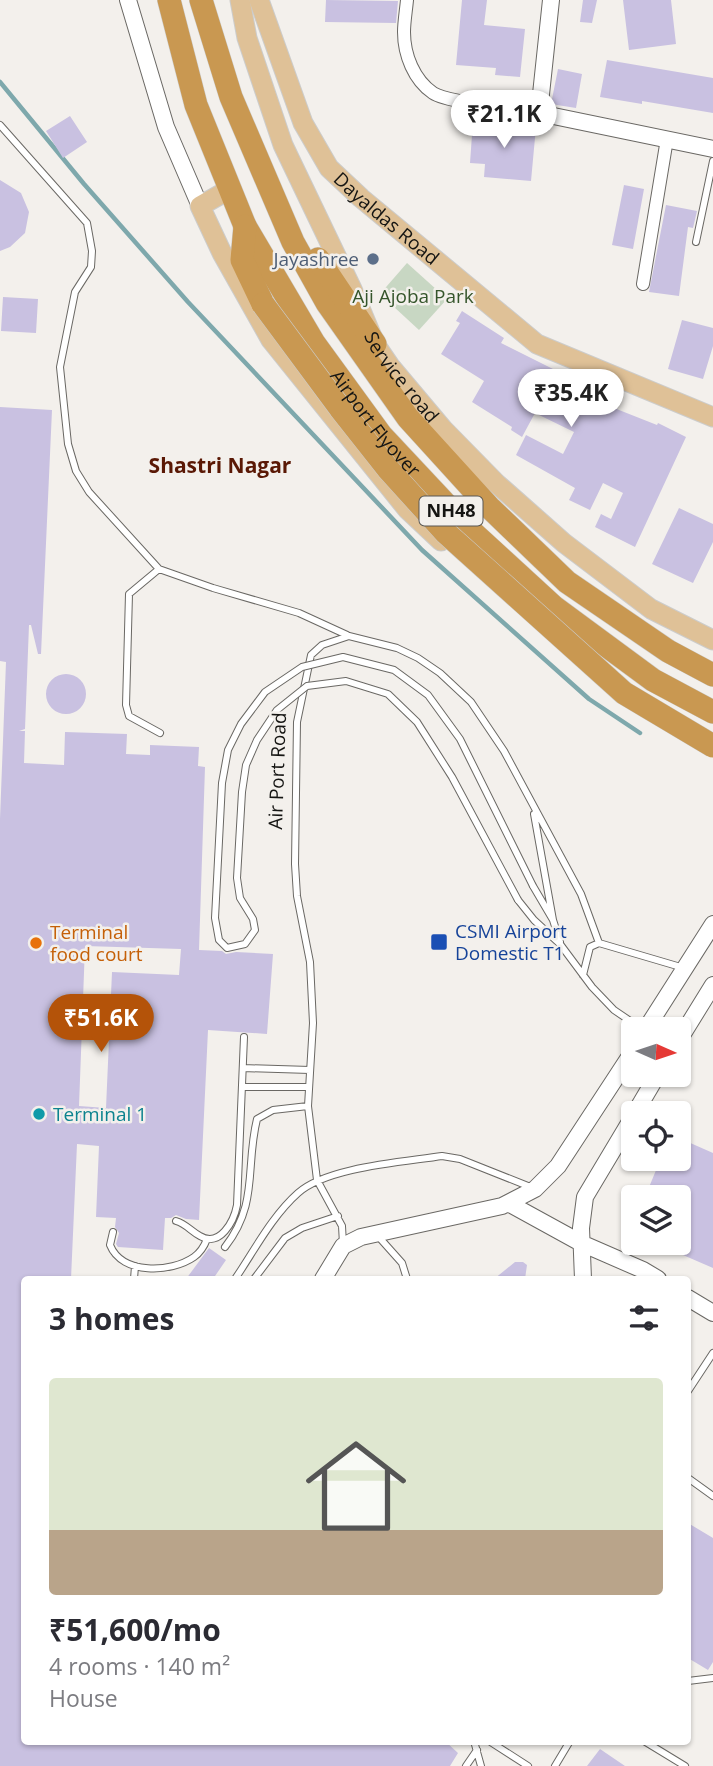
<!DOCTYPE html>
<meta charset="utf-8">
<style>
:root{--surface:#fff;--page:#f7f7f7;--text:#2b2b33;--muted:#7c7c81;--line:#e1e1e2;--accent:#b45309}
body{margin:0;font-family:"Open Sans",sans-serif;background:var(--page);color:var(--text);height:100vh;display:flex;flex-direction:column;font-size:26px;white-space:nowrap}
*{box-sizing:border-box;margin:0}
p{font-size:23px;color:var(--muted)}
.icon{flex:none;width:38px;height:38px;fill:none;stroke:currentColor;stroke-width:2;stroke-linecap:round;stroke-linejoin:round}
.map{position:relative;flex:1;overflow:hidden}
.drawer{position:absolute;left:21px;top:1276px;width:670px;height:469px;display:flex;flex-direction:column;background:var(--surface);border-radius:7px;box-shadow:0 2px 5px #0004}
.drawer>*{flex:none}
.needle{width:46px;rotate:93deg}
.fabs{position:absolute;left:621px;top:1017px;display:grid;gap:14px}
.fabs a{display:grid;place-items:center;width:70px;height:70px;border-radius:7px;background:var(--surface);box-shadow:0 2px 5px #0004;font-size:35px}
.price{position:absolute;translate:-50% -60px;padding:0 16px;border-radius:24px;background:#fff;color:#222;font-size:23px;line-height:46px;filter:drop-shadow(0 2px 4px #0008)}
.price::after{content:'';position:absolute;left:50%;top:42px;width:21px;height:16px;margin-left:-10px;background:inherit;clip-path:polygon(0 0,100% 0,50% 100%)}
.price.current{background:var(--accent);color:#fff}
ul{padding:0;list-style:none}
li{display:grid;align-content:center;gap:14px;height:371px;padding:0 28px}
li+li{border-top:2px solid var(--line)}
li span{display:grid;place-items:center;height:217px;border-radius:7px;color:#555}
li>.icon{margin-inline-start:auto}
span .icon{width:126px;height:126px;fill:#fffc;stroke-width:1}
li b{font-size:30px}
h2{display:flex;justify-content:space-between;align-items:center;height:84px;padding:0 28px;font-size:30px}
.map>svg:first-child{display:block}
.green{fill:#c8d7c3}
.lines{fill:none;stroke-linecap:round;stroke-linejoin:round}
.stream{stroke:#7ea8ac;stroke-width:4.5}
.building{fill:#c9c1e1;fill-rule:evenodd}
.service-casing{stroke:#6a6864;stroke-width:8}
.minor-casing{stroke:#6a6864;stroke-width:14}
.tertiary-casing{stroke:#6a6864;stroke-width:18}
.primary-casing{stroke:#cccccb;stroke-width:21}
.motorway-casing{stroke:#cccccb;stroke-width:24}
.service{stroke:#fff;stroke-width:6}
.minor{stroke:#fff;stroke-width:12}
.tertiary{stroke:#fff;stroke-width:16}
.primary{stroke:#dfc197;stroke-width:19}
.motorway{stroke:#c99851;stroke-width:23}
.service-bridge-casing{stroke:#6a6864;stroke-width:8;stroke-linecap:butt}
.motorway-bridge-casing{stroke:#cccccb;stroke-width:24;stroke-linecap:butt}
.service-bridge{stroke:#fff;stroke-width:6}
.motorway-bridge{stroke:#c99851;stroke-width:23}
.service-dot{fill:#5c6f8a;stroke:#f3f0ec;stroke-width:2.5}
.transit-dot{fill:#1a4fb4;stroke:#f3f0ec;stroke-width:2.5}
.food-dot{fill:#e8710a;stroke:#f3f0ec;stroke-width:2.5}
.culture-dot{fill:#0f9aa8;stroke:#f3f0ec;stroke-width:2.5}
.labels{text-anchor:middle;stroke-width:5;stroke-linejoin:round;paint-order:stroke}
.shield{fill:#f3f0ec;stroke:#585754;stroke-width:2}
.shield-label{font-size:18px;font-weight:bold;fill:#151513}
.street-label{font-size:19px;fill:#151513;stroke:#f3f0ec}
.service-label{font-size:19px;fill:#4e5e75;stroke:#f3f0ec;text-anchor:end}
.park-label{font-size:19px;fill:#35552b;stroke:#f3f0ec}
.transit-label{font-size:19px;fill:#164399;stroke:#f3f0ec;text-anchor:start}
.food-label{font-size:19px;fill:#c56008;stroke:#f3f0ec;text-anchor:start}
.culture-label{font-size:19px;fill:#0d838f;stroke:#f3f0ec;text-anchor:start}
.neighbourhood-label{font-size:21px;font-weight:bold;fill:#5a1805;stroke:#f3f0ec}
</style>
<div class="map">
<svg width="713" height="1766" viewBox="0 0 713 1766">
<rect width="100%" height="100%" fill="#f3f0ec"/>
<!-- green -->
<path class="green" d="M407,263L447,299L419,330L380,294Z"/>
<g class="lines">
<!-- stream -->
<path class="stream" d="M0,82L84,184L188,302L422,550L589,699L640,733"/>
</g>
<!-- building -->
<path class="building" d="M326,0L398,1L396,23L325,22Z
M462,0H487L484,25L525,29L520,77L495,75L496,68L456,65Z
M583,0H597L592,23L580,22Z
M623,0H671L676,44L629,50Z
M607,60L713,78V113L642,101V104L600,97Z
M558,69L582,74L576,108L551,104Z
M70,116L87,142L63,158L46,131Z
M473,121L536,127L531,181L484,177L485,164L470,163Z
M0,180L21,193L29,212L25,233L10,247L0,251Z
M624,185L644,189L633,249L612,245Z
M666,205L697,211L693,228L688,227L679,296L649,292Z
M3,297L38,299L36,333L1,331Z
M462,311L504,338L501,343L553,369L551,373L585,393L619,410L657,425L658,423L686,437L635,547L595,527L601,514L611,519L623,493L603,483L590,510L569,500L575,488L516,455L526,435L563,454L574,432L535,413L522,437L511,430L512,427L472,402L484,381L441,354L460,323L456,321Z
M682,320L713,328V346L703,379L668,369Z
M0,407L52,410L41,654H38L31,625H29L25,729L19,731H25L24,763L64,765L65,732L127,734L126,754L150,755V745L199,747L198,766L205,767L199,950L222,951L226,954L236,952L273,954L267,1034L208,1030L199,1220L186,1219L176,1215L171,1218H165L163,1250L118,1247L116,1244L119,1233L115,1227L116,1218L96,1217L99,1146L77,1144L71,1279H24V1741H445L458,1753L450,1766H0V819L6,662L0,661ZM85,946L181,949L179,975L112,972L106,1108L79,1106Z
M679,508L713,524V542L693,583L652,564Z
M46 694a20 20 0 1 1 40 0a20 20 0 1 1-40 0Z
M679,1138L713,1153V1268L653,1242H679V1197H645L661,1158H679Z
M209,1248L226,1260L213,1279H186Z
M515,1262H523L527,1265L525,1279H494Z
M688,1523L713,1538V1662L708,1670L688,1658Z
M600,1749L625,1766H587Z"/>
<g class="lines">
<defs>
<path id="service" d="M0,125L87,223L92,251L91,267L75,292L60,367L68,444L76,471L89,492L159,569L213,588L299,613L347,635
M696,242L713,161
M159,569L129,594L126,705L129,716L160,733
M534,814L553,920
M533,886L553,920L560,942
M518,900L534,920L560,944L592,987L614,1010L642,1029
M583,975L590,947L599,943L684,968
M243,1068L310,1070
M242,1087H309
M176,1221C186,1224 191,1231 200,1236C220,1248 234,1221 237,1205L244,1037
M113,1232L110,1245C122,1275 171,1273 194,1257C201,1252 204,1247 207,1239
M377,1235L402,1263L407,1279
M343,1244L342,1226L317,1180L308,1106L313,1023L310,962L297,896L295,864L297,722L311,655L322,645L349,636L397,648L418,658L440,673L471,702L504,751L581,894L599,943
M225,1247C259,1203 245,1168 257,1119L273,1110L308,1106
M134,1279L135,1266
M235,1279C254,1251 272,1216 298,1193C327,1167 404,1162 442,1156L460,1159L533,1188
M254,1279L285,1238L302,1228L338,1216
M688,1391L713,1353
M688,1478L713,1496
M688,1681L713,1678
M474,1741L481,1766
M489,1741L528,1766
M644,1741L685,1766
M466,1766L477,1750
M555,1766L570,1741"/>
<path id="minor" d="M407,0C406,11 404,22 404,32C404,55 414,80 433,93C448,103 517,109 539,113
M643,284L667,139"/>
<path id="tertiary" d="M128,0L166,127L200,206
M551,0L539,113L713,149
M646,1029L713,924
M679,1040L713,985
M635,1113L658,1074
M508,1203L581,1243L643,1270L658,1279
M323,1279L343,1246L361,1237L502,1206L535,1189L558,1166L634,1050
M583,1279L581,1228L585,1197L634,1115
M688,1298L713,1313"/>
<g id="primary">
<path id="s1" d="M240,0L247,38L283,145L352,289L375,344L390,366L443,429L496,483L564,543L651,609L713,640"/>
<path id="s2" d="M259,0L303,123L329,168L361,198L537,344L713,417"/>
<path d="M230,189L200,206L222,253L271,340L407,509L441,541"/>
</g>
<g id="motorway">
<path id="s3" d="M169,0L196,105L245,226L314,343L381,435L470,530L554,607L653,680L713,712"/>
<path d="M201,0L231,97L293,242L327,303L408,418L489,507L567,582L668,651L713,675"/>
<path d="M245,226L242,260L263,304"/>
<path d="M318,259L375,344"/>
</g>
</defs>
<!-- service casing -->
<use href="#service" class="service-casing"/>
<!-- minor casing -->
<use href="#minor" class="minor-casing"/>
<!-- tertiary casing -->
<use href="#tertiary" class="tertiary-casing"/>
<!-- primary casing -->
<use href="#primary" class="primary-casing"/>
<!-- motorway casing -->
<use href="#motorway" class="motorway-casing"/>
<!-- service -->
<use href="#service" class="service"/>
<!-- minor -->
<use href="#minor" class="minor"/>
<!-- tertiary -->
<use href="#tertiary" class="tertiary"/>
<!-- primary -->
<use href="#primary" class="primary"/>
<!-- motorway -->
<use href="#motorway" class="motorway"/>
<defs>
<path id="service-bridge" d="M518,900L452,777L417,722L388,694L346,681L307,686L277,710L257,740L246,765L242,792L237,878L240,898L253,919L255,930L245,944L227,948L219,940L215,918L222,783L228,750L241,724L265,692L302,667L343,657L394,670L428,695L460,739L533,886"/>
<path id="motorway-bridge" d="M263,304L340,408L389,470L446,533L624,693L713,746"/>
</defs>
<!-- service-bridge casing -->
<use href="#service-bridge" class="service-bridge-casing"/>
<!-- motorway-bridge casing -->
<use href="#motorway-bridge" class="motorway-bridge-casing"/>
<!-- service-bridge -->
<use href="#service-bridge" class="service-bridge"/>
<!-- motorway-bridge -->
<use href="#motorway-bridge" class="motorway-bridge"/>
</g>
<!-- markers -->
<circle class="service-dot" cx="373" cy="259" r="7"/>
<rect class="transit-dot" x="430" y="933" width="18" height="18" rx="3.5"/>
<circle class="food-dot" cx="36" cy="943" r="7"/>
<circle class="culture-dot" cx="39" cy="1114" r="7"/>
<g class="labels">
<!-- shield labels -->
<rect class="shield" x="419.5" y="496.5" width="63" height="29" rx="5"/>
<g class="shield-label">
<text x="451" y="517">NH48</text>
</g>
<!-- street labels -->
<g class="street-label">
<text dy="7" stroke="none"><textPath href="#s2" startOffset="259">Dayaldas Road</textPath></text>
<text dy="7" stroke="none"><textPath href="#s1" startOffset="413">Service road</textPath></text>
<text dy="7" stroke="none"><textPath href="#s3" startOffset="476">Airport Flyover</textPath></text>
<text transform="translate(277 771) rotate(-88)" y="7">Air Port Road</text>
</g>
<!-- service labels -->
<g class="service-label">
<text x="359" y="266">Jayashree</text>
</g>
<!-- park labels -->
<g class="park-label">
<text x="413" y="303">Aji Ajoba Park</text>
</g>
<!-- transit labels -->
<g class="transit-label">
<text x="455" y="938">CSMI Airport<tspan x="455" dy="22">Domestic T1</tspan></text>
</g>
<!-- food labels -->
<g class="food-label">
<text x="50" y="939">Terminal<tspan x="50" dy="22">food court</tspan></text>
</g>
<!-- culture labels -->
<g class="culture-label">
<text x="53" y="1121">Terminal 1</text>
</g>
<!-- neighbourhood labels -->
<g class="neighbourhood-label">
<text x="220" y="473">Shastri Nagar</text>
</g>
</g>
</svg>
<div class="fabs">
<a><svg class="needle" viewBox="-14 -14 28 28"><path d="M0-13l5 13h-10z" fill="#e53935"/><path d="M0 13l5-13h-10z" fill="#7c7c81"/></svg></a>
<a><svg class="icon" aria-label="locate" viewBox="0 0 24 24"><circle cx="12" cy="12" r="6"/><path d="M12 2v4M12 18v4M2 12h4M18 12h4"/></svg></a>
<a><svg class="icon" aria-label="layers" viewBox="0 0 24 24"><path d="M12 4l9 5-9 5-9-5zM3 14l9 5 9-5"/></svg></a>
</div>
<b class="price" style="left:504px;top:150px">₹21.1K</b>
<b class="price" style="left:571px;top:429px">₹35.4K</b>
<b class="price current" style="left:101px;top:1054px">₹51.6K</b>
<section class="drawer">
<h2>3 homes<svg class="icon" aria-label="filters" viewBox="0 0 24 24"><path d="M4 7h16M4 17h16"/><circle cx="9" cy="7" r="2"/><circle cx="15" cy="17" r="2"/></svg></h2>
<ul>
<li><span style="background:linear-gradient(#dfe7d0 70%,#b9a48a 0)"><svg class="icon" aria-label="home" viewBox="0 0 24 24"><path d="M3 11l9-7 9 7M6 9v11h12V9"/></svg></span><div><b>₹51,600/mo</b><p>4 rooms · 140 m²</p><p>House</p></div></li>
</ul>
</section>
</div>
